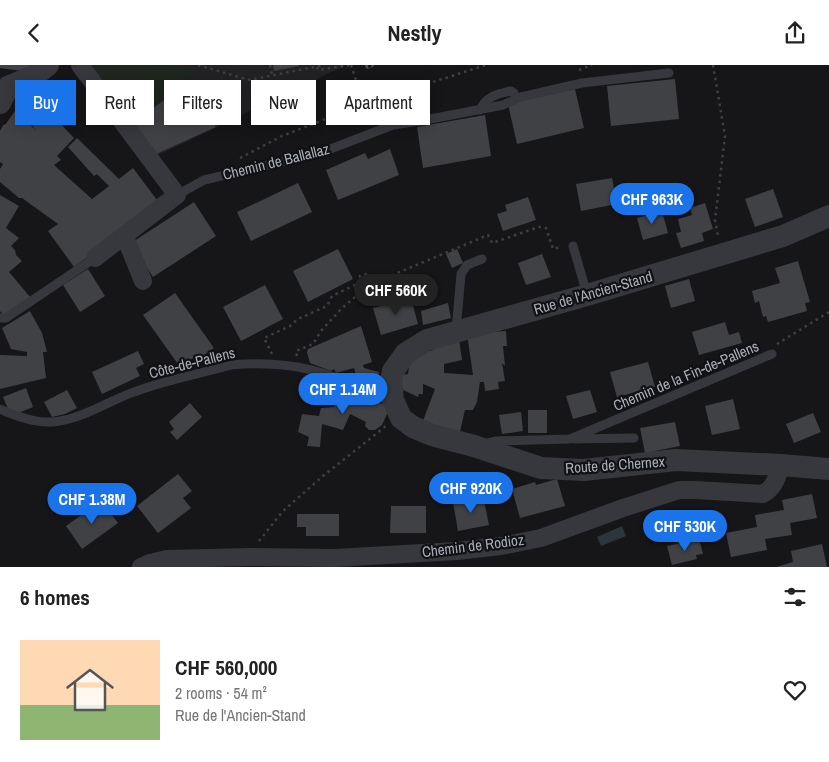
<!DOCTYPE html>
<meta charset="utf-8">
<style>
:root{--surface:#fff;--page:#f6f6f6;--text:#222;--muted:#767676;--accent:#1a73e8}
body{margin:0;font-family:"Archivo Narrow",sans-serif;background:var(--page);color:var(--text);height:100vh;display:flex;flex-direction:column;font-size:19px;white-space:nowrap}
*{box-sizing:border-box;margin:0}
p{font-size:16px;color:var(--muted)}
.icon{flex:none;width:28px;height:28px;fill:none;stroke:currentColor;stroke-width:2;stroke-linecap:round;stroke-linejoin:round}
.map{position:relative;height:502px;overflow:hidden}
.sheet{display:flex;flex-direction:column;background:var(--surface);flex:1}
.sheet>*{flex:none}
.hud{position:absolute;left:15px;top:15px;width:500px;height:45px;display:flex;gap:10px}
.price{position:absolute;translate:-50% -42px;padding:0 11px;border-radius:18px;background:var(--accent);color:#fff;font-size:16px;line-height:32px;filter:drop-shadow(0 1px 2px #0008)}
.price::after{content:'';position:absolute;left:50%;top:30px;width:15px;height:11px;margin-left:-8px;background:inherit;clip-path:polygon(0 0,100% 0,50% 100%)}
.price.on{background:#222;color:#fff}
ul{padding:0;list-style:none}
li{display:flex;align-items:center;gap:15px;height:125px;padding:0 20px}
li span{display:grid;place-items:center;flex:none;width:140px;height:100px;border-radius:0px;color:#555}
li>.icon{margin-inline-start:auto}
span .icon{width:60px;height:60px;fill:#fffc;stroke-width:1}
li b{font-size:21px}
h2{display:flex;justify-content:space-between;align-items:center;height:60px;padding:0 20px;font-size:21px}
.tag{padding:0 18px;border-radius:0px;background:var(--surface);box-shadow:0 2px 12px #0003;font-size:18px;line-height:45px}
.tag.on{background:var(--accent);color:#fff}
header{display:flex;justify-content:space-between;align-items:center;height:65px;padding:0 20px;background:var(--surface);font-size:22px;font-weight:800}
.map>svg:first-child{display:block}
.built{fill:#222225}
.green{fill:#1e261f}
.water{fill:#2c353c}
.building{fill:#404145}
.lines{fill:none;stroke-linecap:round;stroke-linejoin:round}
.path{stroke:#3d3f44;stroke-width:2.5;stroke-dasharray:2.5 4;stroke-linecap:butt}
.service{stroke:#37383d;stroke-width:9}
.minor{stroke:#37383d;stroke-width:18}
.tertiary{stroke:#37383d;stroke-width:22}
.rail-casing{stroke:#4a4c52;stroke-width:5.5}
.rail{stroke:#111113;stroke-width:4;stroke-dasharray:11;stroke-linecap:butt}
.labels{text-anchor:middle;stroke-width:4.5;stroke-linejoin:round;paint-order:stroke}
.street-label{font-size:15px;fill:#a8adb8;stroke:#111113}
</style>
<header><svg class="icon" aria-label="back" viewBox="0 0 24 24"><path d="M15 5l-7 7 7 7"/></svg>Nestly<svg class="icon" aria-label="share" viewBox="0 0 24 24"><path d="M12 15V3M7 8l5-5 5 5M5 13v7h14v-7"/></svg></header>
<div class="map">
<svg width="829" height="502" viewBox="0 0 829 502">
<rect width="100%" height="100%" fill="#161618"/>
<!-- built -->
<path class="built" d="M88,0H346L155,92Z"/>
<!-- green -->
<path class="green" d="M89,0H181L193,6L192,11L131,58Z"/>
<!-- water -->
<path class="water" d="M622,461L626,471L601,481L597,472Z"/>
<!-- building -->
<path class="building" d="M0,0H35L22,6L0,3Z
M273,0H299V1L274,6Z
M675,14L679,54L611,61L607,21Z
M185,20L216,62L156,89L131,59Z
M575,24L584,63L517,79L508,39Z
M31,28L74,73L57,91L61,95L54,100L92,134L109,121L97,109L94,111L68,82L77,73L119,114L133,103L160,139L74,202L48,166L58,159L22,133H19L0,117V104L3,99L0,97V66L4,59L5,60L15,46L36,65L17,42L19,41L17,37Z
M485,50L491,91L423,103L417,62Z
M390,84L399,110L338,135L326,105L365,88L368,94Z
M612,113L617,139L581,146L576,119Z
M298,118L312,147L251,176L237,147Z
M773,124L783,152L755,162L745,134Z
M0,130L19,141L6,163L19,173L11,181L15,185L16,190L22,196L9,207L31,233L4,251L0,246Z
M528,132L536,155L503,166L497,149L507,146L505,140Z
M194,137L216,171L153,212L131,178Z
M705,138L713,164L702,168L704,176L681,183L676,168L681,167L678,154L692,150L690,143Z
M662,146L668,168L643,175L637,153Z
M338,184L353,214L308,237L293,206Z
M457,184L463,198L452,203L446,189Z
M542,189L551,212L526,220L518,198Z
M798,196L810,237L805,238L807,246L768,257L766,251L763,252L759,236L755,238L752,226L780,218L775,203Z
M88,204L105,231L80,247L63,220Z
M689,214L695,236L671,243L665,221Z
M265,220L283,254L241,276L223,242Z
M175,228L214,283L198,294L196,291L180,302L143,250Z
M411,233L418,259L381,270L373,243Z
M448,238L451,253L423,260L421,246Z
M30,246L42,268L47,287H43L46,313L0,324V290L27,291V287L11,284L2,263Z
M725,257L729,270L739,267L742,278L699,290L692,267Z
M361,261L372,297L363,300L364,303L379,307L377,326L358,317L354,303L336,308L334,304L331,306L310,298L307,287L308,284Z
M506,266L507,281H503L505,301L502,298L505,316L498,317L499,324L485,326L484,317H480L477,337L473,345H465L459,371L421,361L435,324L423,319V329H419L418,332L401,324L399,310L408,309L410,295L419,290L433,285V283L459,274L462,295L444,299V308L473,310L467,269Z
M138,286L144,299L136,303L140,311L102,329L92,307Z
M648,297L655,322L617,332L610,307Z
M340,321L390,342L382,360L375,365H369L365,361L366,357L350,349L343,365L322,359L320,382L307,381L309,372L298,367L302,349L319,351L321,343L334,342Z
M26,323L33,342L18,348L8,344L3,332Z
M67,325L77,343L65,349L52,352L44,337Z
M590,325L597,347L573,354L566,331Z
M733,334L740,364L712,370L705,341Z
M190,338L202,352L177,375L170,367L174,364L169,357Z
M528,345H547V368H528Z
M521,347L523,366L502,369L499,350Z
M813,348L821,367L794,378L786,359Z
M675,357L680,381L645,388L640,363Z
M178,409L192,426L183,433L191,443L158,468L137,441Z
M557,414L565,441L520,453L512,424L535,417L536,420Z
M812,429L817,453L790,458L792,470L765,474L767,485L731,492L726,468L757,462L755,450L784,445L782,435Z
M483,431L489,460L458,466L453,437Z
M101,436L118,458L82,484L66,461Z
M391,441H426V468H390Z
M297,449H339V471H306V462H297Z
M699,474L703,489L696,490L697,494L672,500L667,481Z
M822,479L827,502H776L793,497L791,486Z"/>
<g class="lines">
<!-- path -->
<path class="path" d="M198,0L249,15L324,0
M270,0L272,10
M351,0L364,39
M713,0L725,71L715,155L718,171
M317,2L318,5L350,0
M579,5L592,0
M240,93L282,71L364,39L486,0
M777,279L829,247
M272,289L264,273L290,261L298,254L327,241L332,231L361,217L360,211L366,209L369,220
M297,291L296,286L313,279L321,266L341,244L369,220L488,170L492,178L539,162L546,163L553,184L561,182
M259,476L283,446L323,411L386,361"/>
<!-- service -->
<path class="service" d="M480,45C486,31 498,29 511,26L514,28
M177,130L204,115L320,88L393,60L420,56L503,40L521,32L582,18L669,8
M573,181L587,229
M0,253H6L95,193
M456,266L461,209L467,200L482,194
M0,344C16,351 34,358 52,357C81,355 108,336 134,327C165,315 199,309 231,300C295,294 331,308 388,335H392
M575,374L634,373
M484,379L495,376L570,374L772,289"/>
<!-- minor -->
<path class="minor" d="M80,0L177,130L95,193
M123,172L128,179L143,216
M141,502L150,498L167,494L250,492L335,493L457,486L501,481L541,473L623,443L679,425H696L763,429C775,422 777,412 781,400"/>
<!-- tertiary -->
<path class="tertiary" d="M0,38L8,22L34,11L48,0
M829,151L783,171L587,230L427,275L406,288L393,306L391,316L393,335L401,353L413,362L432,370L474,381L541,403L584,405L676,395L781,400L829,404"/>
<defs>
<path id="rail" d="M368,1L371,0"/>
</defs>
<!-- rail casing -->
<use href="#rail" class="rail-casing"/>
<!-- rail -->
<use href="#rail" class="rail"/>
</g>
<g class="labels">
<!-- street labels -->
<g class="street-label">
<text transform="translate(276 97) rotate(-14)" y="5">Chemin de Ballallaz</text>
<text transform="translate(593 228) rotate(-16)" y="5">Rue de l'Ancien-Stand</text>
<text transform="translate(192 298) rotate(-14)" y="5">Côte-de-Pallens</text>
<text transform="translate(686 311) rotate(-23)" y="5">Chemin de la Fin-de-Pallens</text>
<text transform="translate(615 400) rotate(-4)" y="5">Route de Chernex</text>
<text transform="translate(473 481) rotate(-7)" y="5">Chemin de Rodioz</text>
</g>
</g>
</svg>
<b class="price" style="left:652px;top:160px">CHF 963K</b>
<b class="price on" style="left:396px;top:251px">CHF 560K</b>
<b class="price" style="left:343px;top:350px">CHF 1.14M</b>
<b class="price" style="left:471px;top:449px">CHF 920K</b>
<b class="price" style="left:92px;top:460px">CHF 1.38M</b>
<b class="price" style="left:685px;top:487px">CHF 530K</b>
<div class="hud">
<a class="tag on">Buy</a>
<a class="tag">Rent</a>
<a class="tag">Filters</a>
<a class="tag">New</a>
<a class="tag">Apartment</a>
</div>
</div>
<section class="sheet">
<h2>6 homes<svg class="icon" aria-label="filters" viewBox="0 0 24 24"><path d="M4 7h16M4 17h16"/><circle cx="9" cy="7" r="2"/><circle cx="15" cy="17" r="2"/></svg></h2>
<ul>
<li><span style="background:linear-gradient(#ffd9b3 65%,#8fb573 0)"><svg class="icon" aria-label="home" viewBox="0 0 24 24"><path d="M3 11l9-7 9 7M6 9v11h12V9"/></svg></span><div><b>CHF 560,000</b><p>2 rooms · 54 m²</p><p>Rue de l'Ancien-Stand</p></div><svg class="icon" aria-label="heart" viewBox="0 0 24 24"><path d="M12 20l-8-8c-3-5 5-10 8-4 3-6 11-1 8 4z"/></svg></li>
</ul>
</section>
